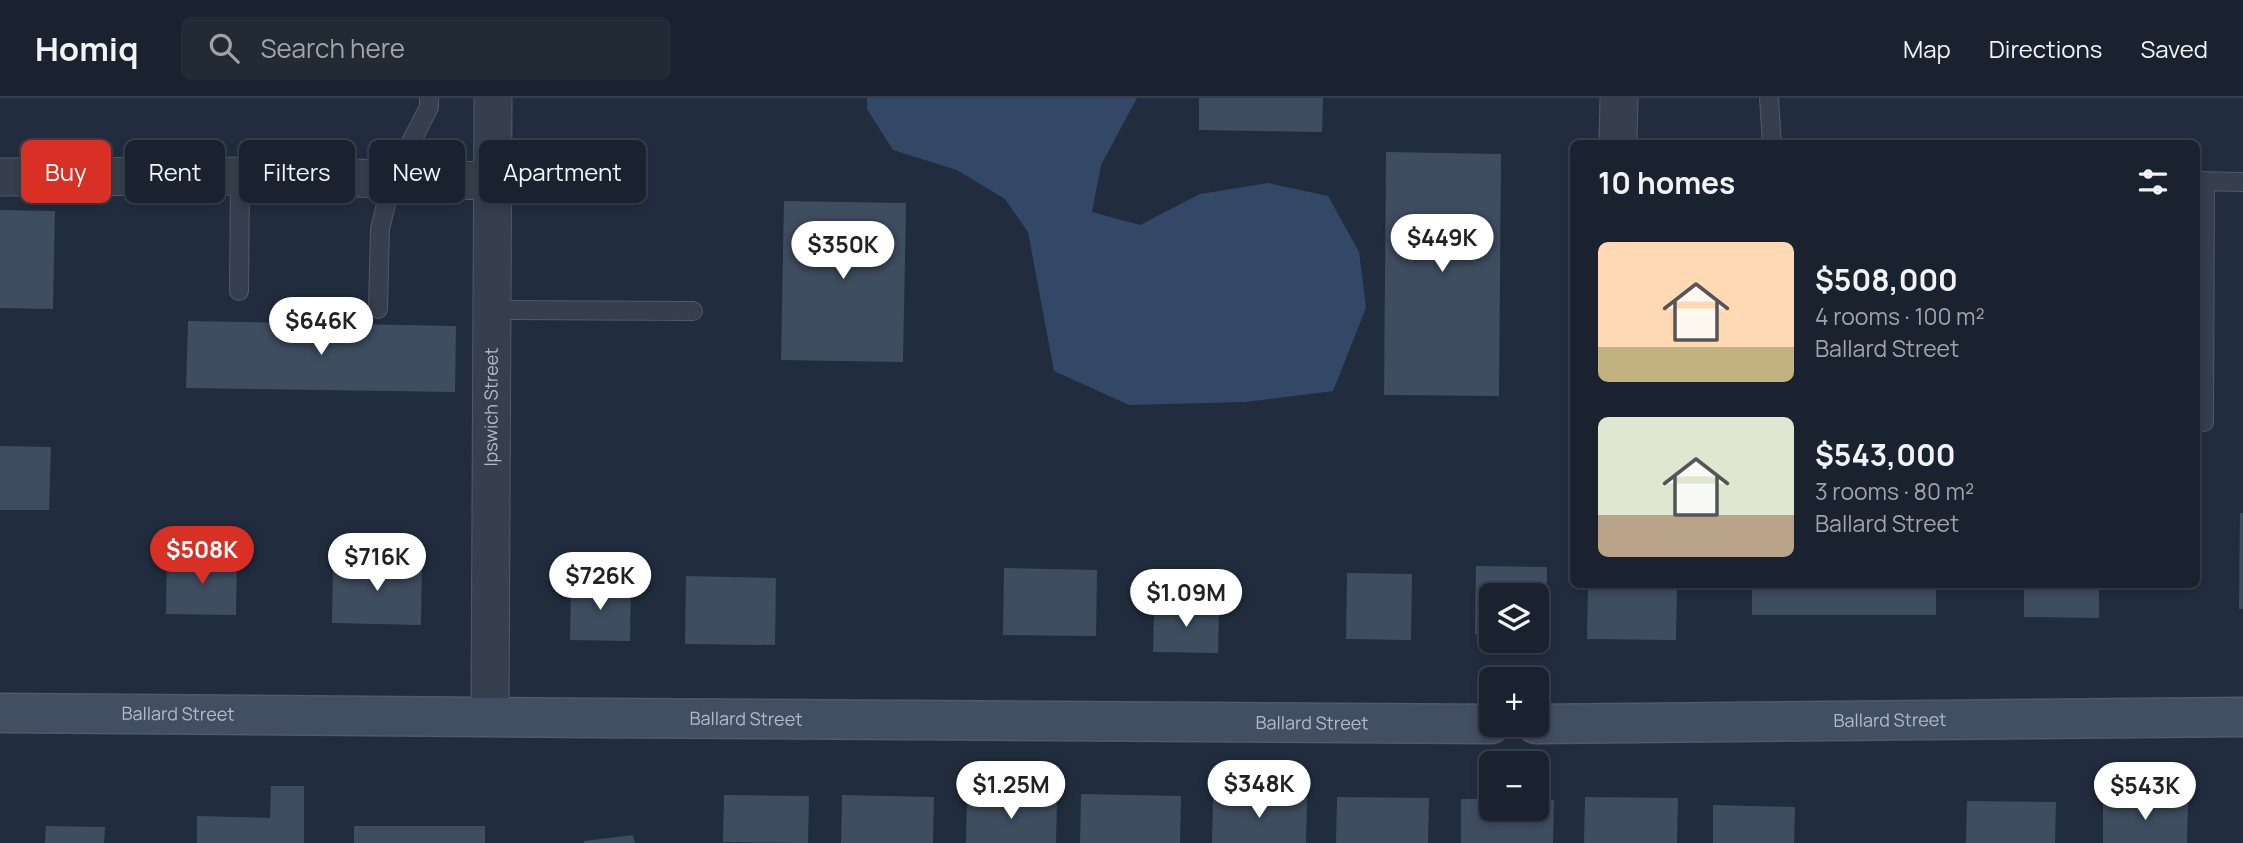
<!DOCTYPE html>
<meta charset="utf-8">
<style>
:root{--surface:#19222e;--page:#222a36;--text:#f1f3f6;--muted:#9fa4aa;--line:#373f4a;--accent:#d93025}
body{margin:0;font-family:Manrope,sans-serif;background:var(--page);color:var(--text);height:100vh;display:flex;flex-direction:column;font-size:26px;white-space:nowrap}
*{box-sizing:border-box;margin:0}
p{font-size:23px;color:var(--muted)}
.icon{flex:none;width:38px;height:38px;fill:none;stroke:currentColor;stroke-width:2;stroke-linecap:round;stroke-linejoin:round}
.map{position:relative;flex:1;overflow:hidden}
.sheet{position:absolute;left:1570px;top:42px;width:630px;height:448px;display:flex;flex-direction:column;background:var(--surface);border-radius:10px;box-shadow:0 4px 10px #0003,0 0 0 2px var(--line)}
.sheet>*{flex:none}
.hud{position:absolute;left:21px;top:42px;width:665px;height:63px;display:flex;gap:14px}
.buttons{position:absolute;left:1479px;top:485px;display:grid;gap:14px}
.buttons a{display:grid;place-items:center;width:70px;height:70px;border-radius:10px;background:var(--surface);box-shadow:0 4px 10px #0003,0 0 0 2px var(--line);font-size:35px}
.price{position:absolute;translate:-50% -60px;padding:0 16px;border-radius:24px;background:#fff;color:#222;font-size:23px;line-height:46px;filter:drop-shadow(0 2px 4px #0008)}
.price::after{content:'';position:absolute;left:50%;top:42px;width:21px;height:16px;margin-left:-10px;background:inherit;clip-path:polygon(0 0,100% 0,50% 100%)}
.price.current{background:var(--accent);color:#fff}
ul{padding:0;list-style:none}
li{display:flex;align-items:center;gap:21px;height:175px;padding:0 28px}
li span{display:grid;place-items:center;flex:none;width:196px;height:140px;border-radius:10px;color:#555}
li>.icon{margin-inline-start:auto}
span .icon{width:84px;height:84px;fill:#fffc;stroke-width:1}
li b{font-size:30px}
h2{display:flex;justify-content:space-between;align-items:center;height:84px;padding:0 28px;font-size:30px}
.pill{padding:0 24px;border-radius:10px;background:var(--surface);box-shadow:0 4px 10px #0003,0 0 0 2px var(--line);font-size:24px;line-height:63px}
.pill.current{background:var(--accent);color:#fff}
header{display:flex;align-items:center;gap:42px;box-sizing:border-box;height:98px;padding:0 35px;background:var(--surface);border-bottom:2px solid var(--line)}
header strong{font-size:33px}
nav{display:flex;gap:38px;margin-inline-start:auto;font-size:24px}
.search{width:490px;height:63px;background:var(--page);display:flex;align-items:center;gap:18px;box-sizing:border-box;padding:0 24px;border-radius:10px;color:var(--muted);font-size:26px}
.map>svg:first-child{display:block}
.water{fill:#334866}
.building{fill:#3f4d60}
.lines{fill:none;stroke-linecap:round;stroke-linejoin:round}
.lane-casing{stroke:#505a68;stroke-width:20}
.street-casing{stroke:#505a68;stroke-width:39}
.secondary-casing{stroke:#505a68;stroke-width:41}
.lane{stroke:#353f4d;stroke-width:18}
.street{stroke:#353f4d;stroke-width:37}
.secondary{stroke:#424e61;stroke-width:38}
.labels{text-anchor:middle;stroke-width:7;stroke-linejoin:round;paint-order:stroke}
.street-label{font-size:18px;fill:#b0bac9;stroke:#1a2432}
</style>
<header>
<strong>Homiq</strong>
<div class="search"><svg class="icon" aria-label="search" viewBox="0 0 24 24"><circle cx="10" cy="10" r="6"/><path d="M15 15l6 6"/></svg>Search here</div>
<nav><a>Map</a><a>Directions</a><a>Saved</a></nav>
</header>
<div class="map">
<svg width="2243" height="745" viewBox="0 0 2243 745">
<rect width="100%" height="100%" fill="#212d3e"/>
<!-- water -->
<path class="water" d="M867,0H1137L1101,67L1092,114L1140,127L1200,96L1268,85L1328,98L1359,154L1366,210L1333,293L1245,304L1129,307L1054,273L1028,134L1005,101L957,72L893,52L867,11Z"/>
<!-- building -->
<path class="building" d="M1199,0H1323L1322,34L1199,32Z
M1386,54L1501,56L1499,298L1384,297Z
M784,103L906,105L903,264L781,262Z
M0,112L55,113L53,211L0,210Z
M188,223L456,228L455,294L186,290Z
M0,348L51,349L49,412H0Z
M2240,415H2243V511H2239Z
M167,459L237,460L236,517L166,516Z
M333,463L422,465L421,527L332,525Z
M1476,468L1547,469L1546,538L1536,537V497H1491V537L1475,536Z
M1004,470L1097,472L1096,538L1003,537Z
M1347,475L1412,476L1411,542L1346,541Z
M686,478L776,480L775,547L685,546Z
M571,485L631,486L630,543L570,542Z
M1588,486H1677L1676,542L1587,541Z
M1752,486H1936V517H1752Z
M2024,486H2099V520L2024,519Z
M1154,508L1219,509L1218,555L1153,554Z
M271,688H304V745H197V718L270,720Z
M1081,696L1181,698L1180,745H1080Z
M724,697L809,698L808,745L723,744Z
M842,697L934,699L933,745H841Z
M1213,698L1307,700L1306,745H1212Z
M1337,699L1429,700L1428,745H1336Z
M1585,699L1678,700L1677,745H1584Z
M967,700L1057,701L1056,745H966Z
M1461,701H1491V710H1536V702H1554L1553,745H1461Z
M1967,703L2056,704L2055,745H1966Z
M2103,703L2188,705L2187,745H2103Z
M1713,707L1795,709L1794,745H1713Z
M46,728L105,729L104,745H45Z
M354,728H485V745H354Z
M633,737L635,745H584V743Z"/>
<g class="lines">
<defs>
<path id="lane" d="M1769,0L1772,46
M2196,83L2243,84
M239,193L240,79
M378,211L380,131L392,81L429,9V0
M492,212L693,213
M2204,324L2205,83"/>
<g id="street">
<path d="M1618,46L1619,0"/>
<path d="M0,79L255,78L493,83"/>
<path id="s1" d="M490,617L493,0"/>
</g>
<g id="secondary">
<path id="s2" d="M0,615C497,618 994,625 1491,626"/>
<path id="s3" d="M1536,626L2243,619"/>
</g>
</defs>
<!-- lane casing -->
<use href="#lane" class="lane-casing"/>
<!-- street casing -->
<use href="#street" class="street-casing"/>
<!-- secondary casing -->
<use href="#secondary" class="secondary-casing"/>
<!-- lane -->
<use href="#lane" class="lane"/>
<!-- street -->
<use href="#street" class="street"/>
<!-- secondary -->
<use href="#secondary" class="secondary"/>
</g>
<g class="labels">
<!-- street labels -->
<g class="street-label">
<text dy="6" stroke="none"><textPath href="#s1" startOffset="308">Ipswich Street</textPath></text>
<text dy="6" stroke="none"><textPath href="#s2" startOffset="178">Ballard Street</textPath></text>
<text dy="6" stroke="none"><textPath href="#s2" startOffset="746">Ballard Street</textPath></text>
<text dy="6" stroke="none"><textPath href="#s3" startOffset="354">Ballard Street</textPath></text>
<text dy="6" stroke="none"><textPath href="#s2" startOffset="1312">Ballard Street</textPath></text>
</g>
</g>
</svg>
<div class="buttons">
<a><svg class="icon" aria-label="layers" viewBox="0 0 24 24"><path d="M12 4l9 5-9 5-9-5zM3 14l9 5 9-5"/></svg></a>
<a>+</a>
<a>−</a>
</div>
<b class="price" style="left:1442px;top:176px">$449K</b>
<b class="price" style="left:843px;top:183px">$350K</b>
<b class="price" style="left:321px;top:259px">$646K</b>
<b class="price current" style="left:202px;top:488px">$508K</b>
<b class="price" style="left:377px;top:495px">$716K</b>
<b class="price" style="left:600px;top:514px">$726K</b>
<b class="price" style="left:1186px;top:531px">$1.09M</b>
<b class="price" style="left:1259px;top:722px">$348K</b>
<b class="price" style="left:1011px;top:723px">$1.25M</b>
<b class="price" style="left:2145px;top:724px">$543K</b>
<div class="hud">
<a class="pill current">Buy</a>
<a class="pill">Rent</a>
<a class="pill">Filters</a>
<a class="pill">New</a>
<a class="pill">Apartment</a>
</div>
<section class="sheet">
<h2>10 homes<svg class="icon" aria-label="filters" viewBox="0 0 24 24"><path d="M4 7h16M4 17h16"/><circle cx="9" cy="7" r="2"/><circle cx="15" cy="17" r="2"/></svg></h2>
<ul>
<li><span style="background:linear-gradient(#ffd9b3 75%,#c2b280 0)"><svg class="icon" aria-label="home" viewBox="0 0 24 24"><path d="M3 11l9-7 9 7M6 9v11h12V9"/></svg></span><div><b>$508,000</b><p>4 rooms · 100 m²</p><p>Ballard Street</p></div></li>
<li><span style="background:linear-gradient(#dfe7d0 70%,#b9a48a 0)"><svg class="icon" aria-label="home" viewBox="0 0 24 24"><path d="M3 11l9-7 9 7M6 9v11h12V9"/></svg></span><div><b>$543,000</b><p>3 rooms · 80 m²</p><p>Ballard Street</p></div></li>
</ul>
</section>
</div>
